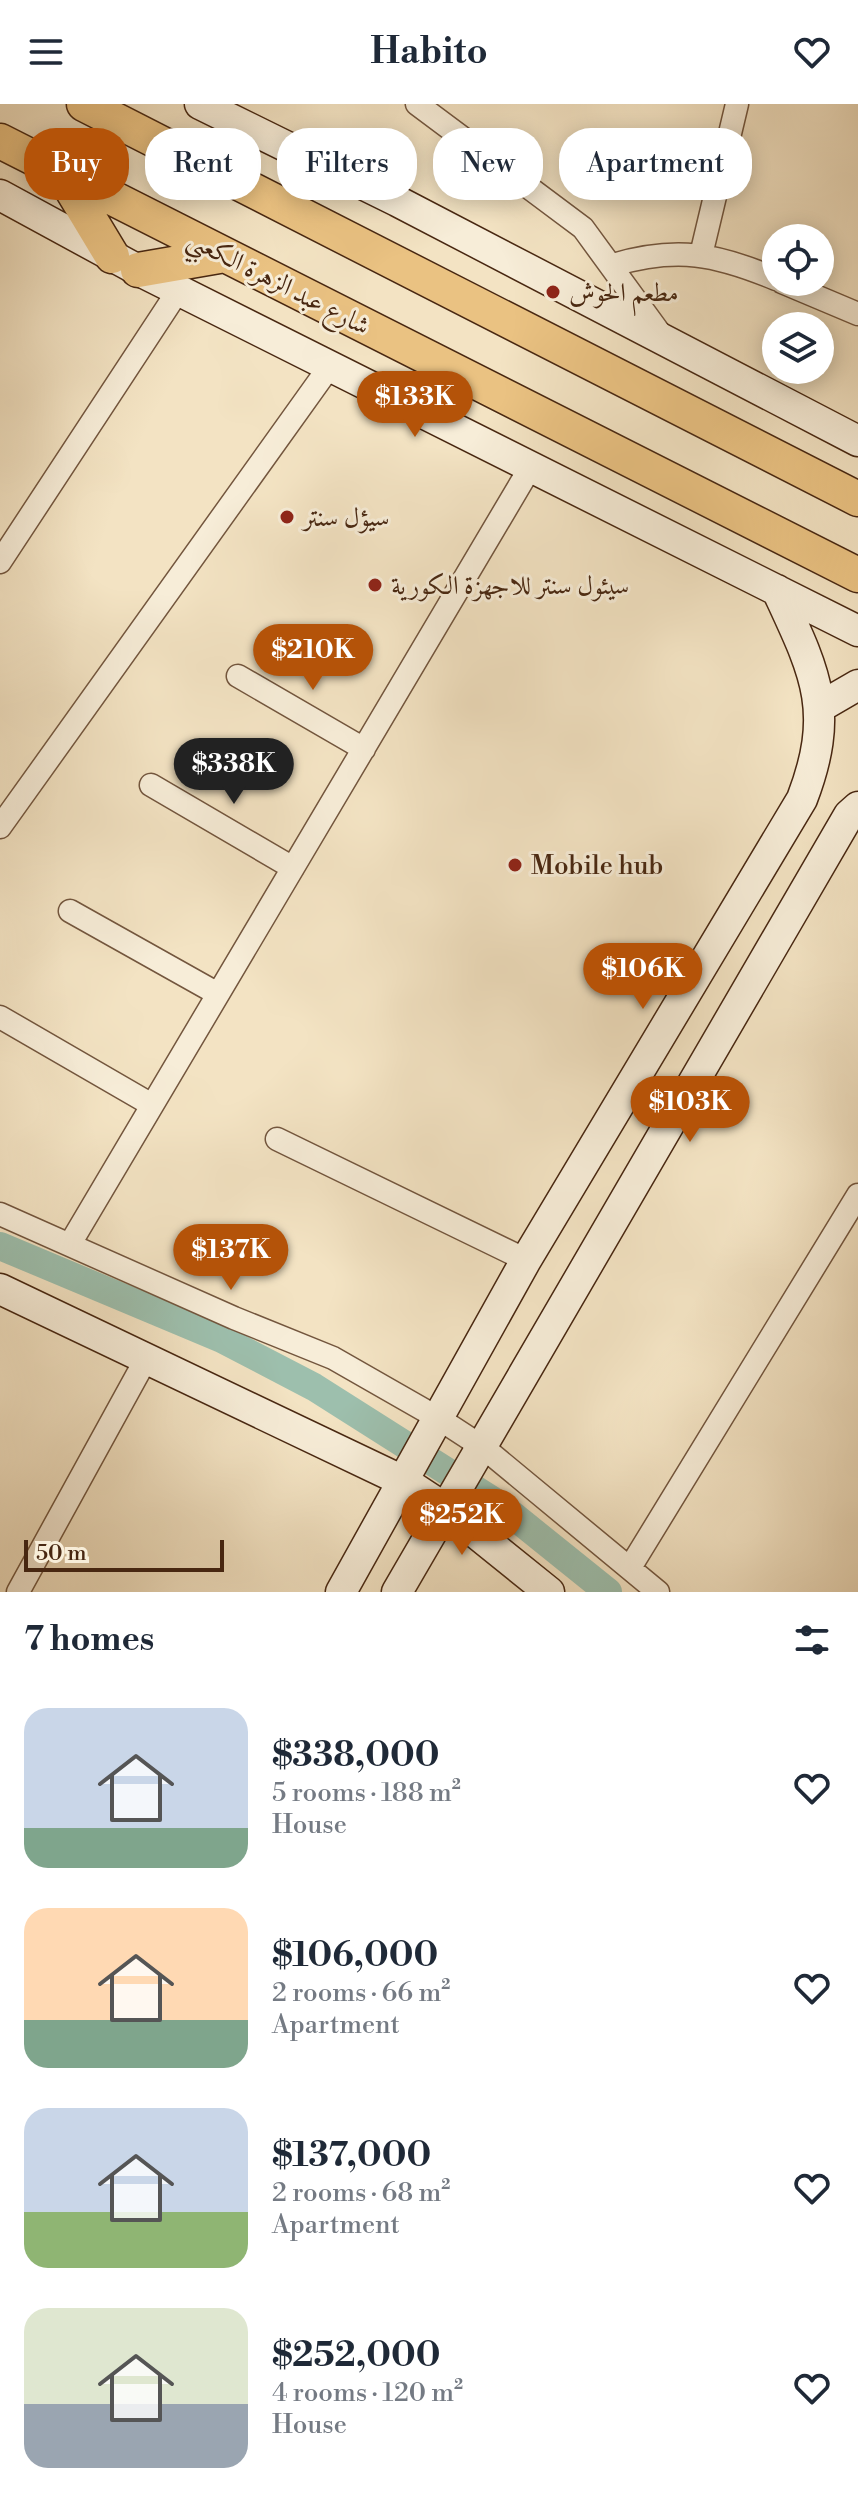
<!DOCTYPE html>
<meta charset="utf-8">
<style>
:root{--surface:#fff;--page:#f2f2f3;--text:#1f2937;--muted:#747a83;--accent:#b45309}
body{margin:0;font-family:"Libre Bodoni",Amiri,serif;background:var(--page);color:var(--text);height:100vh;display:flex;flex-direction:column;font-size:30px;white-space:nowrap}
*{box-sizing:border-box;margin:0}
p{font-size:26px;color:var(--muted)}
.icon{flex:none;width:44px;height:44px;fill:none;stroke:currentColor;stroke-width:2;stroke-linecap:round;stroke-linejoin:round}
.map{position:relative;height:1488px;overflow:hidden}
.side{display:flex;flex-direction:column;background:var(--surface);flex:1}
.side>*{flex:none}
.hud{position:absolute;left:24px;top:24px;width:810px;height:72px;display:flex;gap:16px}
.buttons{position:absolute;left:762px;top:120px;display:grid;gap:16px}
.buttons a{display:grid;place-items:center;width:72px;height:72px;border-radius:50%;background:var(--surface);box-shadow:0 4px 20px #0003;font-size:40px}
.scale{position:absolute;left:24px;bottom:20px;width:200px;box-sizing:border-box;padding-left:8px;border:4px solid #482711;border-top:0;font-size:22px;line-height:28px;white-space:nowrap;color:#482711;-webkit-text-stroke:6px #f7edd8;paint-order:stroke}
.price{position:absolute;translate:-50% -68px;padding:0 18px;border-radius:28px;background:var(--accent);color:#fff;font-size:26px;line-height:52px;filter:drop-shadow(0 2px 4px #0008)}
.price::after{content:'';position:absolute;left:50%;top:48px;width:24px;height:18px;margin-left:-12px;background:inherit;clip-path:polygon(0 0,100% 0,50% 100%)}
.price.active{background:#222;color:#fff}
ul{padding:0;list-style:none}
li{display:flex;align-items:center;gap:24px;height:200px;padding:0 24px}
li span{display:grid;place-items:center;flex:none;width:224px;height:160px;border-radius:24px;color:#555}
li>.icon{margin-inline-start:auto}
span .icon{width:96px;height:96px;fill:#fffc;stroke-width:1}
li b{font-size:34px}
h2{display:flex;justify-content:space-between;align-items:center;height:96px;padding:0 24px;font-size:34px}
.tag{padding:0 28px;border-radius:32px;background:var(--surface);box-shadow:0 4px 20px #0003;font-size:28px;line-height:72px}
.tag.active{background:var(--accent);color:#fff}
header{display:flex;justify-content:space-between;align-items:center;height:104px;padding:0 24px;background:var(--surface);font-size:36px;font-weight:700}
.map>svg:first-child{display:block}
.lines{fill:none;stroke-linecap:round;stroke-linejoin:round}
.canal{stroke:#9dbfad;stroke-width:28}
.street-casing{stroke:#73563e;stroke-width:25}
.secondary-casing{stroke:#482711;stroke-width:33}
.primary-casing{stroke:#482711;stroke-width:37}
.street{stroke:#f7edd8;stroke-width:22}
.secondary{stroke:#f7edd8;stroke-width:30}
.primary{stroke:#eac282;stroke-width:34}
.poi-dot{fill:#8f2418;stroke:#f7edd8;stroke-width:3}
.labels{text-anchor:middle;stroke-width:6;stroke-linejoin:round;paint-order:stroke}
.street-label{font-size:26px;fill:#482711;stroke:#f7edd8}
.poi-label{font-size:26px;fill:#482711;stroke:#f7edd8;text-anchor:start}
</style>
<header><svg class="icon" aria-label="menu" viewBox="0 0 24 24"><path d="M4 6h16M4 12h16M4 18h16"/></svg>Habito<svg class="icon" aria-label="heart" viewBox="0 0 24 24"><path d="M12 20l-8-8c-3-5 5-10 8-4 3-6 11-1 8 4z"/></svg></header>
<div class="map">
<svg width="858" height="1488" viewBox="0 0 858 1488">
<rect width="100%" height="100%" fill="#f3e3c3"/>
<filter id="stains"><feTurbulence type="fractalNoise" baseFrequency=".0025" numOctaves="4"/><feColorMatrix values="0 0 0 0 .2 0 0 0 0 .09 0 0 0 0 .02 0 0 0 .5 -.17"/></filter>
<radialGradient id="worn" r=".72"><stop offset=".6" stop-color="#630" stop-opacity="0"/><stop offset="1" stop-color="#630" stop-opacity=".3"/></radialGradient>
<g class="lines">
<!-- canal -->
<path class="canal" d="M0,1142L222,1235L314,1283L500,1401L608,1488"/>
<defs>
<path id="street" d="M417,0L583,124L664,235
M701,151L737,0
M613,161C677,142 716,150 776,175
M782,178L858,210
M0,458L178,187
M238,572L364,645
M151,681L293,764
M0,723L330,262
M70,807L218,890
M0,913L152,1001
M277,1035L526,1156
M0,1110L234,1214L333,1254L438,1314L484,1344L658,1488
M70,1140L530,364
M631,1462L858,1091
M18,1488L146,1255"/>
<path id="secondary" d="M200,0L397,97L858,337
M0,91L138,166L858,527
M820,603L858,581
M0,1185L405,1378L446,1405L549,1488
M341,1488L526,1156L802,695C836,606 815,568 777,486
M397,1488L849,711L858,703"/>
<path id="primary" d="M84,0L858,395
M0,37L858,471
M62,69L112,152
M138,166L225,151"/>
</defs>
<!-- street casing -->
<use href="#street" class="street-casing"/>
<!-- secondary casing -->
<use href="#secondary" class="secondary-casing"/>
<!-- primary casing -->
<use href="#primary" class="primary-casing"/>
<!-- street -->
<use href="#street" class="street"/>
<!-- secondary -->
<use href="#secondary" class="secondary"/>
<!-- primary -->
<use href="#primary" class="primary"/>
</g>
<!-- markers -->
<g class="poi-dot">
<circle cx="553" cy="188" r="8"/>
<circle cx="287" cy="413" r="8"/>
<circle cx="375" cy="481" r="8"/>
<circle cx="515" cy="761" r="8"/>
</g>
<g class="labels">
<!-- street labels -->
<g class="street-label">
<text transform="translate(279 178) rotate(27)" y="9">شارع عبد الزهرة الكعبي</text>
</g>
<!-- poi labels -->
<g class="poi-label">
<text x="569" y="197">مطعم الحوش</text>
<text x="303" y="422">سيؤل سنتر</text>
<text x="391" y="490">سيئول سنتر للاجهزة الكورية</text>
<text x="531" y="770">Mobile hub</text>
</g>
</g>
<rect width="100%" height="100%" filter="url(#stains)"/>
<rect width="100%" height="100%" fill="url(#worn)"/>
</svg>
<div class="buttons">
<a><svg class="icon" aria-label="locate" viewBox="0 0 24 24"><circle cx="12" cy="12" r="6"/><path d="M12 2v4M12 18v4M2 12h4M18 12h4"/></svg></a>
<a><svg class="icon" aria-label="layers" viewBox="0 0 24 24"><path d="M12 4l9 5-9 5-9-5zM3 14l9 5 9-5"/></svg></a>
</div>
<div class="scale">50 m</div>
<b class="price" style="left:415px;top:335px">$133K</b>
<b class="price" style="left:313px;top:588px">$210K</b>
<b class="price active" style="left:234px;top:702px">$338K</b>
<b class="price" style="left:643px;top:907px">$106K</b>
<b class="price" style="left:690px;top:1040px">$103K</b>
<b class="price" style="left:231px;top:1188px">$137K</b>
<b class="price" style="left:462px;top:1453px">$252K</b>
<div class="hud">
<a class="tag active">Buy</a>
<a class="tag">Rent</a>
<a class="tag">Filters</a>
<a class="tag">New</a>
<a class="tag">Apartment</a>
</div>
</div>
<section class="side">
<h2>7 homes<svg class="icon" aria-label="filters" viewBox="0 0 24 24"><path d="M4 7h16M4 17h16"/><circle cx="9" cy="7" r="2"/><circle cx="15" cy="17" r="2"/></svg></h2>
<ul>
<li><span style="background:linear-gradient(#c9d6e8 75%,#7fa58c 0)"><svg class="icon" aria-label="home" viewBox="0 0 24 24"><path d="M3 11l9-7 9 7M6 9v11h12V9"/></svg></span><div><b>$338,000</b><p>5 rooms · 188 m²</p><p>House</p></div><svg class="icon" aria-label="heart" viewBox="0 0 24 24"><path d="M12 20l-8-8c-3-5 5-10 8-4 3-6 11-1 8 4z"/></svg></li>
<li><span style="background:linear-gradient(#ffd9b3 70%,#7fa58c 0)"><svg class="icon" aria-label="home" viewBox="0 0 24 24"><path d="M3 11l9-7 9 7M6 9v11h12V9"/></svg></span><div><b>$106,000</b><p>2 rooms · 66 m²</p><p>Apartment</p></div><svg class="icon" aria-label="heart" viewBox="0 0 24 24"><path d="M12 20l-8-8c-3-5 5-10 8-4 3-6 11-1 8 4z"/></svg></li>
<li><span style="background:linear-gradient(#c9d6e8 65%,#8fb573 0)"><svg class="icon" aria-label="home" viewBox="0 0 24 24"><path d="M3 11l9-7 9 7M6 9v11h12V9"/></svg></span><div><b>$137,000</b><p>2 rooms · 68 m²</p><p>Apartment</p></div><svg class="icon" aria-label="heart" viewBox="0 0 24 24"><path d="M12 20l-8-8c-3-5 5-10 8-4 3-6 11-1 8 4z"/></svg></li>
<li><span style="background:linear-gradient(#dfe7d0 60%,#9aa5b1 0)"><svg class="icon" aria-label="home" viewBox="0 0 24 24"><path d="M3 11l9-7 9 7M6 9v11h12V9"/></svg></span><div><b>$252,000</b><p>4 rooms · 120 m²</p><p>House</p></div><svg class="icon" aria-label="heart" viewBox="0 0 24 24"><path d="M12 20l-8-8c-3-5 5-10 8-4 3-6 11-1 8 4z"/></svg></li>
</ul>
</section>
